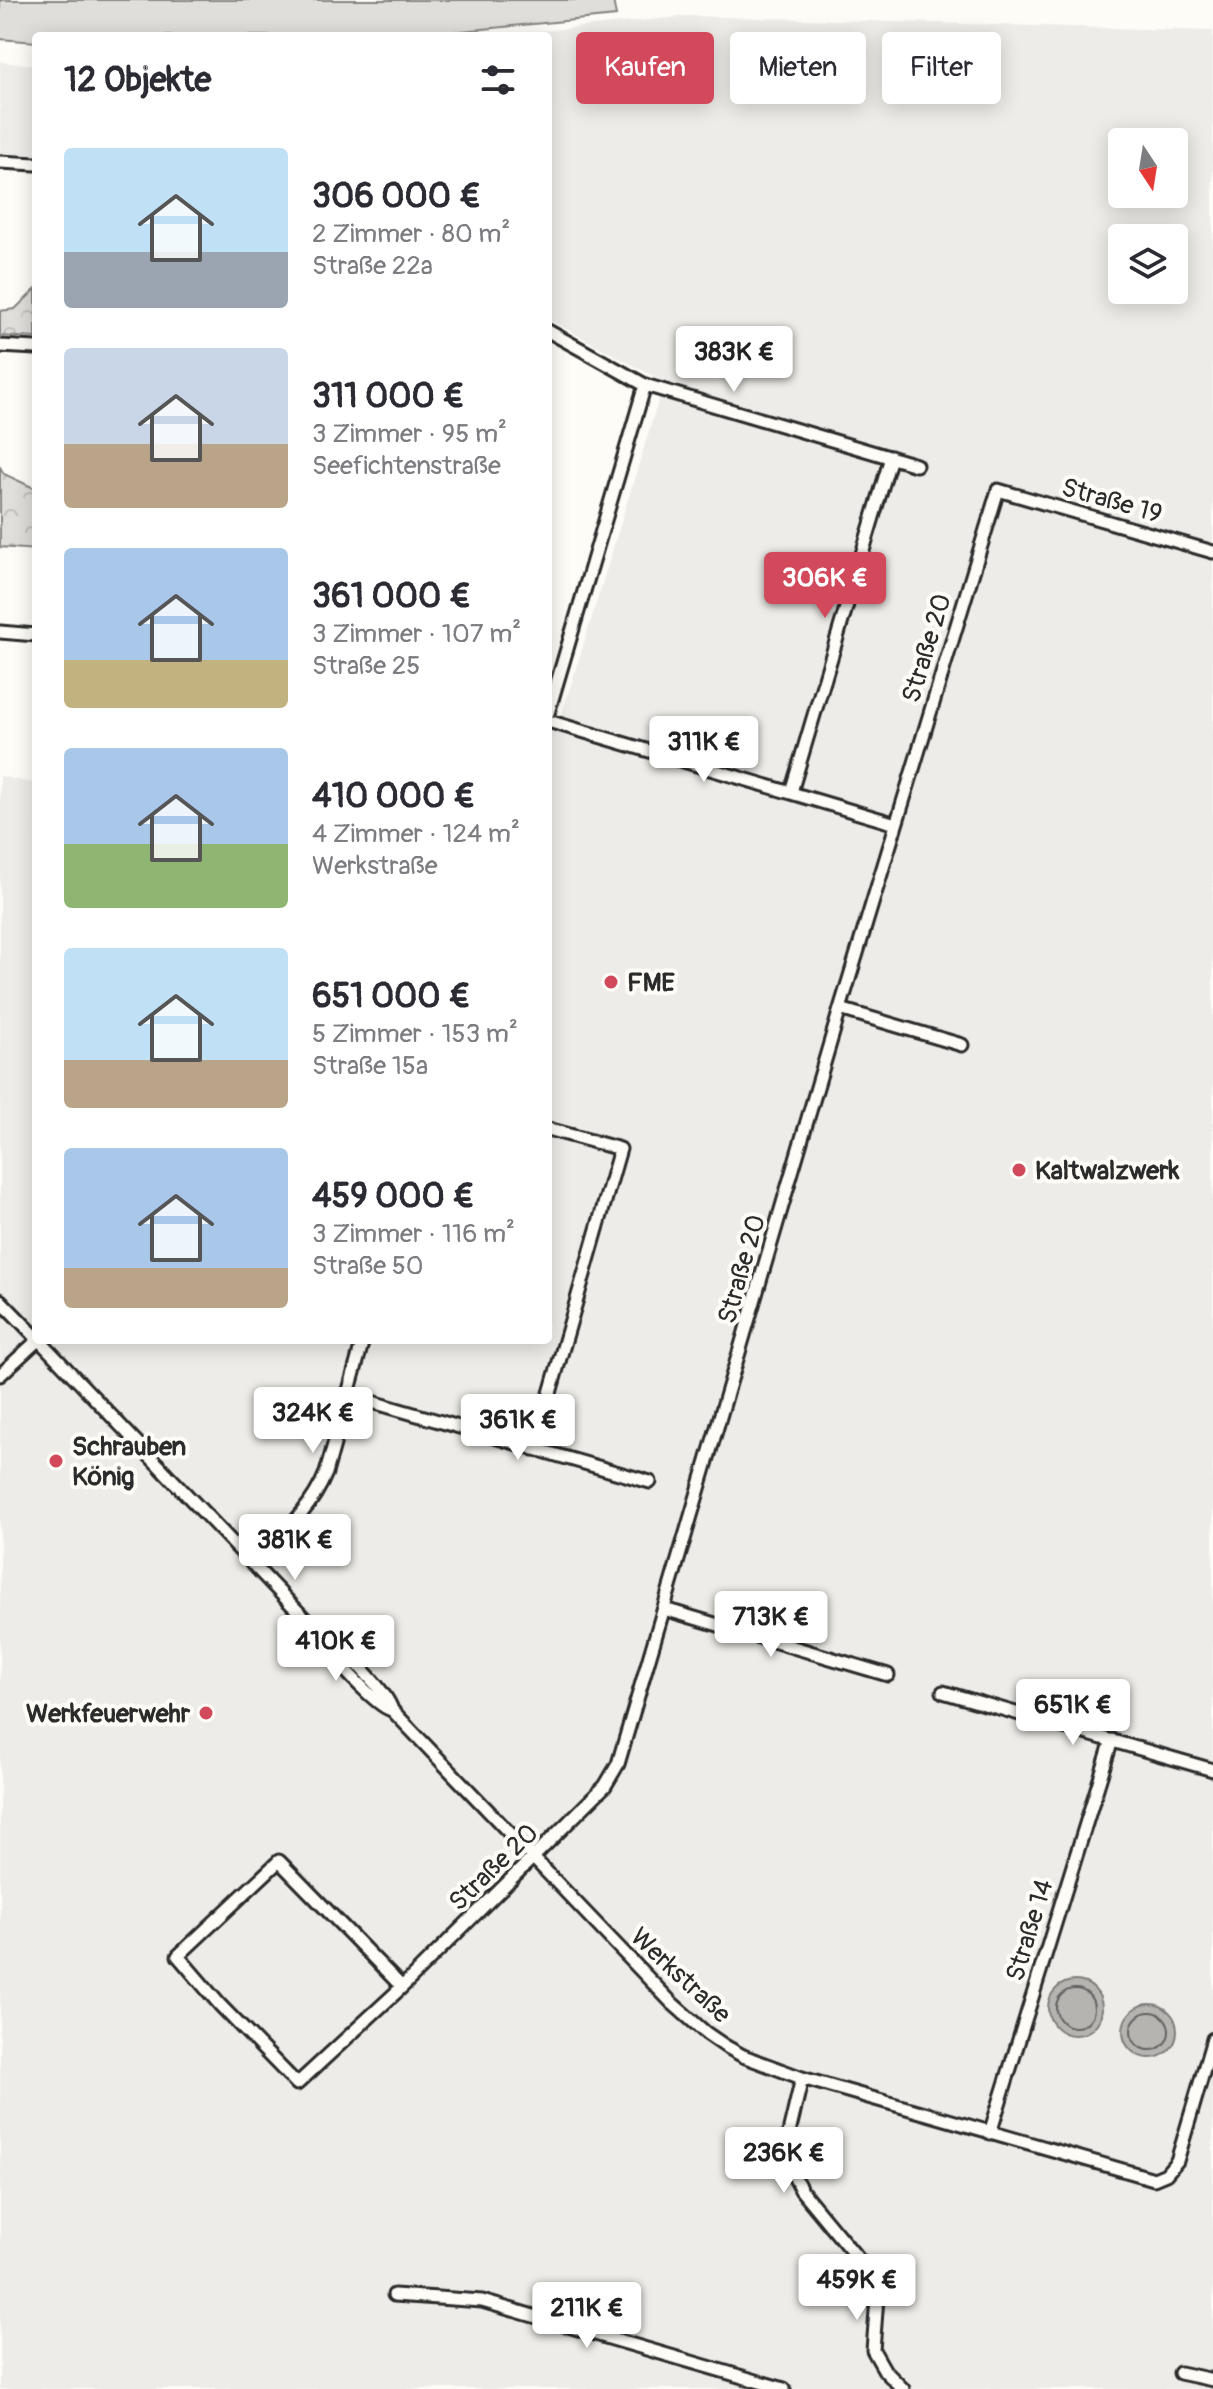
<!DOCTYPE html>
<html lang="de">
<meta charset="utf-8">
<style>
:root{--surface:#fff;--page:#f2f2f3;--text:#2b2b33;--muted:#7c7c81;--accent:#d1495b}
body{margin:0;font-family:Pangolin,sans-serif;background:var(--page);color:var(--text);height:100vh;display:flex;flex-direction:column;font-size:30px;white-space:nowrap}
*{box-sizing:border-box;margin:0}
p{font-size:26px;color:var(--muted)}
.icon{flex:none;width:44px;height:44px;fill:none;stroke:currentColor;stroke-width:2;stroke-linecap:round;stroke-linejoin:round}
.map{position:relative;flex:1;overflow:hidden}
.details{position:absolute;left:32px;top:32px;width:520px;height:1312px;display:flex;flex-direction:column;background:var(--surface);border-radius:8px;box-shadow:0 4px 20px #0003}
.details>*{flex:none}
.banner{position:absolute;left:576px;top:32px;width:516px;height:72px;display:flex;gap:16px}
.needle{width:52px;rotate:168deg}
.fabs{position:absolute;left:1108px;top:128px;display:grid;gap:16px}
.fabs a{display:grid;place-items:center;width:80px;height:80px;border-radius:8px;background:var(--surface);box-shadow:0 4px 20px #0003;font-size:40px}
.price{position:absolute;translate:-50% -68px;padding:0 18px;border-radius:8px;background:#fff;color:#222;font-size:26px;line-height:52px;filter:drop-shadow(0 2px 4px #0008)}
.price::after{content:'';position:absolute;left:50%;top:48px;width:24px;height:18px;margin-left:-12px;background:inherit;clip-path:polygon(0 0,100% 0,50% 100%)}
.price.current{background:var(--accent);color:#fff}
ul{padding:0;list-style:none}
li{display:flex;align-items:center;gap:24px;height:200px;padding:0 32px}
li span{display:grid;place-items:center;flex:none;width:224px;height:160px;border-radius:8px;color:#555}
li>.icon{margin-inline-start:auto}
span .icon{width:96px;height:96px;fill:#fffc;stroke-width:1}
li b{font-size:34px}
h2{display:flex;justify-content:space-between;align-items:center;height:96px;padding:0 32px;font-size:34px}
.tag{padding:0 28px;border-radius:8px;background:var(--surface);box-shadow:0 4px 20px #0003;font-size:28px;line-height:72px}
.tag.current{background:var(--accent);color:#fff}
.map>svg:first-child{display:block}
.built{fill:#edece8;fill-rule:evenodd}
.forest{fill:url(#forest-crowns);stroke:#858482;stroke-width:2}
.green{fill:#dfdeda;stroke:#858482;stroke-width:2}
.water{fill:#b5b4b1;stroke:#7e7d7b;stroke-width:2}
.lines{fill:none;stroke-linecap:round;stroke-linejoin:round}
.shore{stroke:#626261;stroke-width:2}
.minor-casing{stroke:#2b2b2b;stroke-width:17}
.minor{stroke:#fdfcf7;stroke-width:11}
.poi-dot{fill:#d1495b;stroke:#fdfcf7;stroke-width:3}
.labels{text-anchor:middle;stroke-width:8;stroke-linejoin:round;paint-order:stroke}
.street-label{font-size:26px;fill:#2b2b2b;stroke:#fdfcf7}
.poi-label{font-size:26px;font-weight:bold;fill:#2b2b2b;stroke:#fdfcf7;text-anchor:start}
</style>
<div class="map">
<svg width="1213" height="2389" viewBox="0 0 1213 2389">
<defs>
<pattern id="forest-crowns" width="20" height="18" patternUnits="userSpaceOnUse" patternTransform="scale(2)"><rect width="20" height="18" fill="#dfdeda"/><path d="M2 6a3 3 0 1 1 6 0M12 15a3 3 0 1 1 6 0" fill="none" stroke="#c0bfbb"/></pattern>
</defs>
<rect width="100%" height="100%" fill="#fdfcf7"/>
<filter id="ink" filterUnits="userSpaceOnUse"><feTurbulence type="fractalNoise" baseFrequency=".0125" numOctaves="2"/><feDisplacementMap in="SourceGraphic" scale="16" xChannelSelector="R" yChannelSelector="G"/><feConvolveMatrix kernelMatrix="1 2 1 2 8 2 1 2 1" color-interpolation-filters="sRGB"/></filter>
<g filter="url(#ink)">
<!-- built -->
<path class="built" d="M689,16L1213,31V2389H0V776L36,784V1340H548V717L560,721L664,382L548,319V36H493ZM1122,142H1174V194H1122ZM1122,238H1174V290H1122Z
M0,62L36,65V155L0,153Z"/>
<!-- forest -->
<path class="forest" d="M36,289V338L0,336V311L15,309Z
M0,467L4,474L36,489V550L0,547Z"/>
<!-- green -->
<path class="green" d="M0,0H613L616,16L410,36H36V42L0,39Z"/>
<!-- water -->
<path class="water" d="M1048 2008a27 27 0 1 1 54 0a27 27 0 1 1-54 0Z
M1123 2031a27 27 0 1 1 54 0a27 27 0 1 1-54 0Z"/>
<g class="lines">
<!-- shore -->
<path class="shore" d="M1056 2008a19 19 0 1 1 38 0a19 19 0 1 1-38 0Z
M1131 2031a19 19 0 1 1 38 0a19 19 0 1 1-38 0Z"/>
<defs>
<path id="minor" d="M0,162L36,164
M548,331L645,385L916,465
M0,346L36,348
M0,632L36,635
M548,713L645,385
M548,721L896,824
M791,792L891,457
M840,1009L962,1045
M0,1300L36,1337
M39,1340L311,1625L320,1628C339,1647 385,1687 392,1710L672,2003L706,2033L725,2046L743,2056L802,2078L1154,2179L1166,2174L1177,2161L1213,2039
M0,1375L38,1340
M348,1395L650,1482
M534,1449L620,1149L548,1129
M252,1564C282,1534 310,1512 326,1473L363,1340
M664,1609L888,1675
M311,1625L312,1634C327,1649 376,1708 392,1710
M943,1692L1213,1770
M402,1987L297,2084L220,2005L178,1956L279,1861L402,1987L605,1786L618,1764L840,1009L998,490L1213,552
M802,2078L788,2137L793,2174L801,2190L868,2271L877,2298L873,2350L885,2371L903,2389
M990,2133L1112,1740
M394,2295L482,2301L784,2389
M1180,2373L1213,2380"/>
</defs>
<!-- minor casing -->
<use href="#minor" class="minor-casing"/>
<!-- minor -->
<use href="#minor" class="minor"/>
</g>
</g>
<!-- markers -->
<g class="poi-dot">
<circle cx="611" cy="982" r="8"/>
<circle cx="1019" cy="1170" r="8"/>
<circle cx="56" cy="1461" r="8"/>
<circle cx="206" cy="1713" r="8"/>
</g>
<g class="labels">
<!-- street labels -->
<g class="street-label">
<text transform="translate(1112 500) rotate(16)" y="9">Straße 19</text>
<text transform="translate(926 648) rotate(-73)" y="9">Straße 20</text>
<text transform="translate(741 1269) rotate(-74)" y="9">Straße 20</text>
<text transform="translate(493 1867) rotate(-44)" y="9">Straße 20</text>
<text transform="translate(1029 1930) rotate(-73)" y="9">Straße 14</text>
<text transform="translate(681 1975) rotate(43)" y="9">Werkstraße</text>
</g>
<!-- poi labels -->
<g class="poi-label">
<text x="627" y="991">FME</text>
<text x="1035" y="1179">Kaltwalzwerk</text>
<text x="72" y="1455">Schrauben<tspan x="72" dy="30">König</tspan></text>
<text x="190" y="1722" text-anchor="end">Werkfeuerwehr</text>
</g>
</g>
</svg>
<div class="fabs">
<a><svg class="needle" viewBox="-14 -14 28 28"><path d="M0-13l5 13h-10z" fill="#e53935"/><path d="M0 13l5-13h-10z" fill="#7c7c81"/></svg></a>
<a><svg class="icon" aria-label="layers" viewBox="0 0 24 24"><path d="M12 4l9 5-9 5-9-5zM3 14l9 5 9-5"/></svg></a>
</div>
<b class="price" style="left:734px;top:394px">383K €</b>
<b class="price current" style="left:825px;top:620px">306K €</b>
<b class="price" style="left:704px;top:784px">311K €</b>
<b class="price" style="left:313px;top:1455px">324K €</b>
<b class="price" style="left:518px;top:1462px">361K €</b>
<b class="price" style="left:295px;top:1582px">381K €</b>
<b class="price" style="left:771px;top:1659px">713K €</b>
<b class="price" style="left:336px;top:1683px">410K €</b>
<b class="price" style="left:1073px;top:1747px">651K €</b>
<b class="price" style="left:784px;top:2195px">236K €</b>
<b class="price" style="left:857px;top:2322px">459K €</b>
<b class="price" style="left:587px;top:2350px">211K €</b>
<div class="banner">
<a class="tag current">Kaufen</a>
<a class="tag">Mieten</a>
<a class="tag">Filter</a>
</div>
<section class="details">
<h2>12 Objekte<svg class="icon" aria-label="filters" viewBox="0 0 24 24"><path d="M4 7h16M4 17h16"/><circle cx="9" cy="7" r="2"/><circle cx="15" cy="17" r="2"/></svg></h2>
<ul>
<li><span style="background:linear-gradient(#bfe0f5 65%,#9aa5b1 0)"><svg class="icon" aria-label="home" viewBox="0 0 24 24"><path d="M3 11l9-7 9 7M6 9v11h12V9"/></svg></span><div><b>306 000 €</b><p>2 Zimmer · 80 m²</p><p>Straße 22a</p></div></li>
<li><span style="background:linear-gradient(#c9d6e8 60%,#b9a48a 0)"><svg class="icon" aria-label="home" viewBox="0 0 24 24"><path d="M3 11l9-7 9 7M6 9v11h12V9"/></svg></span><div><b>311 000 €</b><p>3 Zimmer · 95 m²</p><p>Seefichtenstraße</p></div></li>
<li><span style="background:linear-gradient(#a9c7e8 70%,#c2b280 0)"><svg class="icon" aria-label="home" viewBox="0 0 24 24"><path d="M3 11l9-7 9 7M6 9v11h12V9"/></svg></span><div><b>361 000 €</b><p>3 Zimmer · 107 m²</p><p>Straße 25</p></div></li>
<li><span style="background:linear-gradient(#a9c7e8 60%,#8fb573 0)"><svg class="icon" aria-label="home" viewBox="0 0 24 24"><path d="M3 11l9-7 9 7M6 9v11h12V9"/></svg></span><div><b>410 000 €</b><p>4 Zimmer · 124 m²</p><p>Werkstraße</p></div></li>
<li><span style="background:linear-gradient(#bfe0f5 70%,#b9a48a 0)"><svg class="icon" aria-label="home" viewBox="0 0 24 24"><path d="M3 11l9-7 9 7M6 9v11h12V9"/></svg></span><div><b>651 000 €</b><p>5 Zimmer · 153 m²</p><p>Straße 15a</p></div></li>
<li><span style="background:linear-gradient(#a9c7e8 75%,#b9a48a 0)"><svg class="icon" aria-label="home" viewBox="0 0 24 24"><path d="M3 11l9-7 9 7M6 9v11h12V9"/></svg></span><div><b>459 000 €</b><p>3 Zimmer · 116 m²</p><p>Straße 50</p></div></li>
</ul>
</section>
</div>
